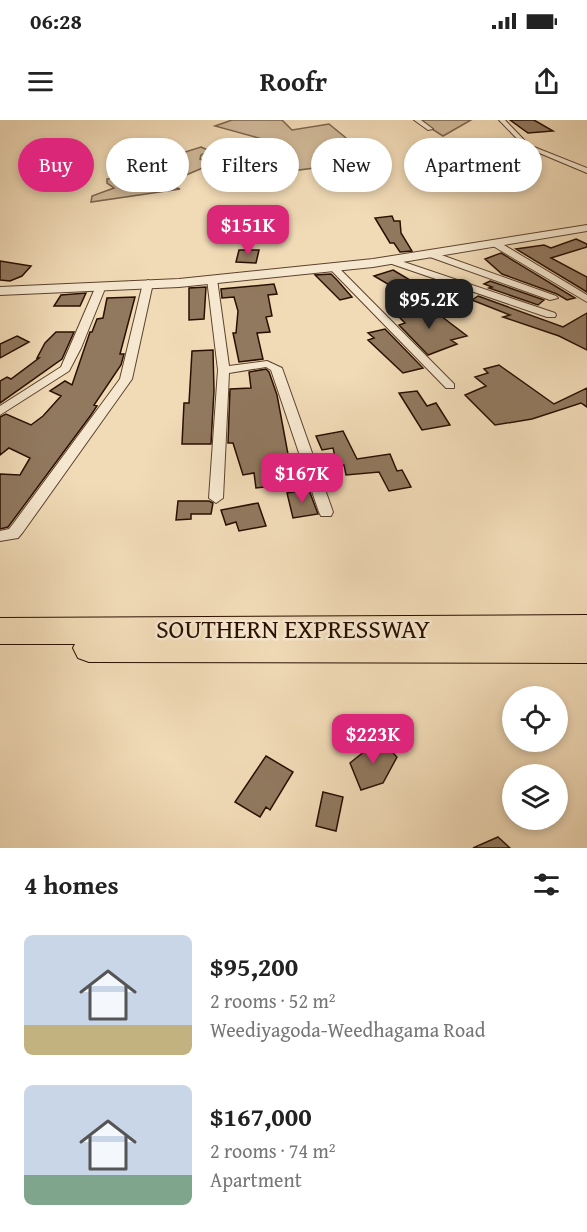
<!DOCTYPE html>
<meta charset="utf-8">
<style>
:root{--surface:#fff;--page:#f6f6f6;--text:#222;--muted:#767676;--accent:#db2777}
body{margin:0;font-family:"Gentium Book Plus",serif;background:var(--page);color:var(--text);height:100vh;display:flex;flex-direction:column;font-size:22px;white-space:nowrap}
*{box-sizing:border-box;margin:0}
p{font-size:20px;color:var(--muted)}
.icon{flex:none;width:33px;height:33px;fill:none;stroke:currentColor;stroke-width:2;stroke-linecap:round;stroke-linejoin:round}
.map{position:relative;height:728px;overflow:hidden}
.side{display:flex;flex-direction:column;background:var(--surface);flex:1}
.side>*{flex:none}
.banner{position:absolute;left:18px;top:18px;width:552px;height:54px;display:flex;gap:12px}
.buttons{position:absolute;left:502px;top:566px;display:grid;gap:12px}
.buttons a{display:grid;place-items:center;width:66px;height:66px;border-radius:50%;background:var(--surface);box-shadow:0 3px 9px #0003;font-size:30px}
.price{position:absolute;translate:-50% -51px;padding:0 14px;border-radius:12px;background:var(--accent);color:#fff;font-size:20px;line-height:39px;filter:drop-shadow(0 2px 3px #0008)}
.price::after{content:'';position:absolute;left:50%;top:36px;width:18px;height:14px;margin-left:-9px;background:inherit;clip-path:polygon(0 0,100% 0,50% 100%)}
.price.on{background:#222;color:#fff}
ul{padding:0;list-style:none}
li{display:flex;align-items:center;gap:18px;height:150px;padding:0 24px}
li span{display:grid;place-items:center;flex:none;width:168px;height:120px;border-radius:9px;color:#555}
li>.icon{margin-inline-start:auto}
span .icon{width:72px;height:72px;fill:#fffc;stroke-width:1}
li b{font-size:26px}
h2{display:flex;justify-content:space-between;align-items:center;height:72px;padding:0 24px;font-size:26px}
.tag{padding:0 21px;border-radius:27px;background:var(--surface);box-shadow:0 3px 9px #0003;font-size:21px;line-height:54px}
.tag.on{background:var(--accent);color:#fff}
.status{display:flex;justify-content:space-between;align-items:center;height:42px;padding:0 30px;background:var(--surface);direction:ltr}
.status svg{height:16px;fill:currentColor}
header{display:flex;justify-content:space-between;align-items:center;height:78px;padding:0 24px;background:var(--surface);font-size:27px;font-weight:700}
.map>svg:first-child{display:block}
.green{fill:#cfb898;stroke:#7c644c;stroke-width:1.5}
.building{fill:#91795f;stroke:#2a0f00;stroke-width:1.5}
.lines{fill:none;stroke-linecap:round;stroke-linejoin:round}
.minor-casing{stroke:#5c422e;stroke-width:2}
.tertiary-casing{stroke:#5c422e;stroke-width:2}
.motorway-casing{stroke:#2a0f00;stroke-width:2}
.minor{fill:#f6e8d0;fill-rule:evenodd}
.tertiary{fill:#f6e8d0;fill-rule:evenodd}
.motorway{fill:#f1dbb7;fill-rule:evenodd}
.labels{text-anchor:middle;stroke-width:5;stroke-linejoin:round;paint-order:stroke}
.near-street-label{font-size:26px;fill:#2a0f00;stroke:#f6e8d0}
</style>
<div class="status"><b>06:28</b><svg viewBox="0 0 49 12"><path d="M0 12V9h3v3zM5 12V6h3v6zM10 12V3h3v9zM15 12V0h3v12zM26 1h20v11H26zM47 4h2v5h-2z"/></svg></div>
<header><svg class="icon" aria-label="menu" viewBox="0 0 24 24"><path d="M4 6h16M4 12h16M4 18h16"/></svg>Roofr<svg class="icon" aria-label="share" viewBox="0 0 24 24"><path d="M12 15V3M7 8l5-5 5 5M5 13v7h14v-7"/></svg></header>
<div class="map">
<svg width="587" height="728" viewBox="0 0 587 728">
<rect width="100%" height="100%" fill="#f1dbb7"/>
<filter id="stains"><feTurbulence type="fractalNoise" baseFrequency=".00333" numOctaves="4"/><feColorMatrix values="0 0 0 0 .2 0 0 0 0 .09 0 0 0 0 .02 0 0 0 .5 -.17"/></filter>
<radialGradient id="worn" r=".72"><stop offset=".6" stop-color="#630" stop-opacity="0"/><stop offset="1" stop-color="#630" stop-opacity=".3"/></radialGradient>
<!-- green -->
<path class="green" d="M232,0H282L292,10L329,4L346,18L355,43L258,55L273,22L215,6Z
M418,0H471L443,16Z
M201,27L210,31L201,35L200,39L212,44L165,64L180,69L91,82L92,76L114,68L107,63V59L183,42L185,32Z"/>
<!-- building -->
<path class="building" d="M510,0H534L553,11L528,13Z
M392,96L394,101H400L401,113L412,131L400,132L394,123H390L375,98Z
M576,119L587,124V127L551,138L587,157V172L516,129L544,125L551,128Z
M239,130H259L256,143L236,142Z
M501,133L575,178L567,180L557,174L502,154L485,139Z
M0,141L31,146L22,156L10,161L0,160Z
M393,150L410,160L391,166L374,156Z
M331,154L337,160L352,177L340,180L315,155Z
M490,161L544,180L538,185L489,168L492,167L484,164Z
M274,164L277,174L268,175L272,196L266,197L270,212L257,213L263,239L239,242L233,213H236L238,191L234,177L222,178L221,169Z
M206,167L204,199L189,200V168Z
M86,173L80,186H54L61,175Z
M478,176L563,207L587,193V230L559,216L503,197L510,195L472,180Z
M135,177L120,234H124L121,245L94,285L97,286L91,295L11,403L8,407L0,409V354L20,355L30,338L9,328L0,335V297L6,294L31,305L43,296L61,276L50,271L65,261L72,265L90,212H92L97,199L103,198L107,178Z
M420,187L433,199L441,196L467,216L451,220L457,224L428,235L399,205L405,203L395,193Z
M385,209L423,248L403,253L368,220L374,218L368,213Z
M56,212H74L62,239L0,283V261L7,257L11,259L39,238H37L45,223Z
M17,216L29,222L0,238V224Z
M213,230L214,270L211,324H182L184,283H189L192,231Z
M499,245L554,284L587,268V287L581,283L532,299L495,305L465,275L486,266L475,257L488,253L484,249Z
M266,249L269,252L277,275L288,334L268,336L273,366L256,368L254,353L243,355L233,323H228L230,269L251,268L249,252Z
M417,271L427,286L436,283L450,305L422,310L399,273Z
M343,311L357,339L390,334L397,351L402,350L411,367L389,371L379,352L346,355L344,345L337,346L333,328L322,330L316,316Z
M309,370L318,394L293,398L287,373Z
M178,381H209L213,383L211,394H191V399L176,400Z
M258,383L266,406L239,411L236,402L226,405L221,390Z
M380,619L397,637L383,663L361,670L350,643Z
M266,636L293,652L270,690L266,687L260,697L235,682Z
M323,672L343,677L336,711L316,706Z
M498,717L510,728H473Z"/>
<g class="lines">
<defs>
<path id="minor" d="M414,0H421L433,9L428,10Z
M499,0H505L529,25L587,48V53L525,27Z
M493,122H499L587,175V182L493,126Z
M433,132L556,176L558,178L550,180L430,137V133Z
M392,138L555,193L556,195L555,197H547L389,143L388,141Z
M330,145H336L454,264V268H446L330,149Z
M212,156L217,159L229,246L267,241L282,248L333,392L331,396H321L319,392L271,250L266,247L229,253L223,378L216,383L209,378L218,250L207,159Z
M148,160L153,163L132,259L23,412L18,418L0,421V411L9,409L13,404L120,259L143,163Z
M101,163L106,166L81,228L69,251L0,295V286L61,247L96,166Z"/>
<path id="tertiary" d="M587,105V111L373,147L179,167L0,175V167L179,159L373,139Z"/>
<path id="motorway" d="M587,495V543L89,542L78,538L73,528L75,524H0V498Z"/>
</defs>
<!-- minor casing -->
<use href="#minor" class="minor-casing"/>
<!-- tertiary casing -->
<use href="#tertiary" class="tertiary-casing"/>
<!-- motorway casing -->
<use href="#motorway" class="motorway-casing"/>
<!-- minor -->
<use href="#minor" class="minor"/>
<!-- tertiary -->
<use href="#tertiary" class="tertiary"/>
<!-- motorway -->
<use href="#motorway" class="motorway"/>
</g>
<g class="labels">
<!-- near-street labels -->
<g class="near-street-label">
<text x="293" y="518">SOUTHERN EXPRESSWAY</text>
</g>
</g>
<rect width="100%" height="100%" filter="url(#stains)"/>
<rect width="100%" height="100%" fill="url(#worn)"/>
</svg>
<div class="buttons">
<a><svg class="icon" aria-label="locate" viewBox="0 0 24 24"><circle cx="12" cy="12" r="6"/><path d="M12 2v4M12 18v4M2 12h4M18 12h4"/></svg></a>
<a><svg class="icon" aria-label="layers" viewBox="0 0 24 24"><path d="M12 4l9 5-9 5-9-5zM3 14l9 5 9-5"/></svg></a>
</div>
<b class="price" style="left:248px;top:136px">$151K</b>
<b class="price on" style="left:429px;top:210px">$95.2K</b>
<b class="price" style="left:302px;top:384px">$167K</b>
<b class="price" style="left:373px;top:645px">$223K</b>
<div class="banner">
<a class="tag on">Buy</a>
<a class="tag">Rent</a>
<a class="tag">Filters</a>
<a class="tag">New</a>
<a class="tag">Apartment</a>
</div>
</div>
<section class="side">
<h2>4 homes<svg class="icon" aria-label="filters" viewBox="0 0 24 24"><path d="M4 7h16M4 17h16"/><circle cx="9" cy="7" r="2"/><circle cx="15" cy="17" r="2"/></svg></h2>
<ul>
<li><span style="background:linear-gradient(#c9d6e8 75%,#c2b280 0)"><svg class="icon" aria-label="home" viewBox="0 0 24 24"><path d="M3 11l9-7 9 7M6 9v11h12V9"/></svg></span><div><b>$95,200</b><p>2 rooms · 52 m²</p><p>Weediyagoda-Weedhagama Road</p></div></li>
<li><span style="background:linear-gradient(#c9d6e8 75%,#7fa58c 0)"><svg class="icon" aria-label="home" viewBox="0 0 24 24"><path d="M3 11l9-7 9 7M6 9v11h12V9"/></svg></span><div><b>$167,000</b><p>2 rooms · 74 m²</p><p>Apartment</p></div></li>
</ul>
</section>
